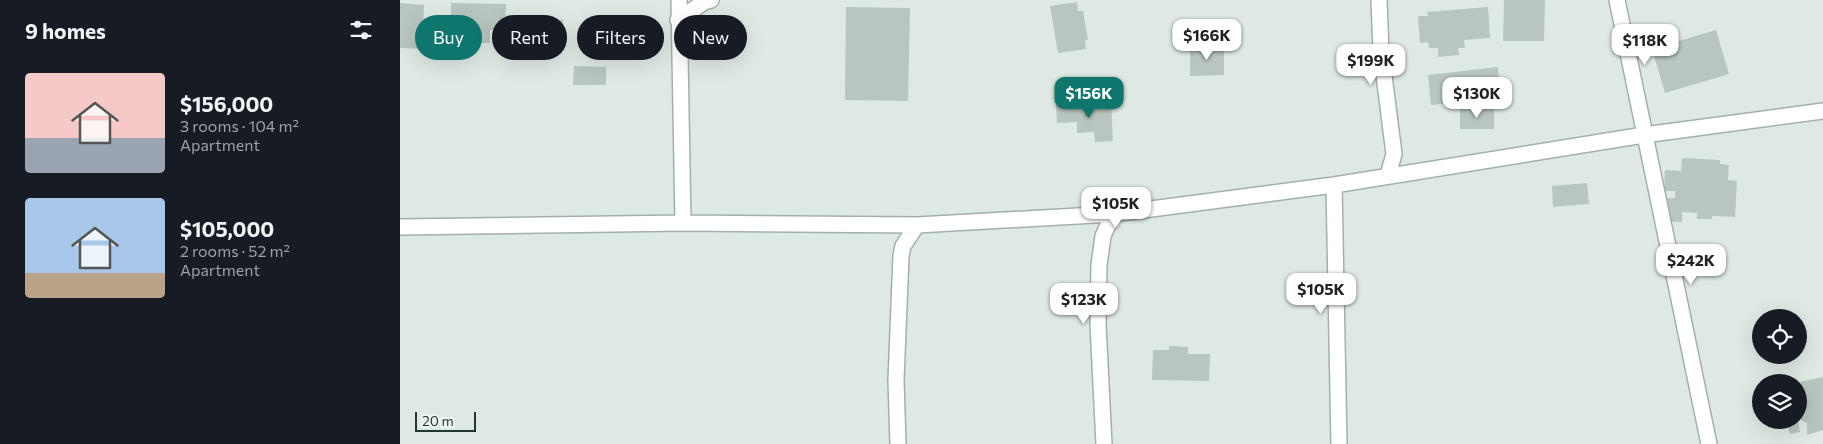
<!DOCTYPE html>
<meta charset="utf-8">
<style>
:root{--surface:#171b24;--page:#242831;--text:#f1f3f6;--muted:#9ea1a6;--accent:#0f766e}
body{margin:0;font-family:Commissioner,sans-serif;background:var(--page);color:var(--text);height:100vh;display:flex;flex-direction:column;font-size:19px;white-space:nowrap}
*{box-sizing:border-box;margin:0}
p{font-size:16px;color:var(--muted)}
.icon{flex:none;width:28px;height:28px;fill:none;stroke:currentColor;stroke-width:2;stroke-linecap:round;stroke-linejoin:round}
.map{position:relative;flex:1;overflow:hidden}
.drawer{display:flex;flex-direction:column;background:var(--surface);width:400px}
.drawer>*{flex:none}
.hud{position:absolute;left:15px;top:15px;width:475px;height:45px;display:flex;gap:10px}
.tools{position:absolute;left:1352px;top:309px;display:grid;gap:10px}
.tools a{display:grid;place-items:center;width:55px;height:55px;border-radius:50%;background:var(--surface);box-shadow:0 5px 20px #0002;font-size:25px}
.scale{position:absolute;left:15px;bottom:12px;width:61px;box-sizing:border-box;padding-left:5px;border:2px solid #223730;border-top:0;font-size:14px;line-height:18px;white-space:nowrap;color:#223730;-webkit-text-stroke:4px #eff6f2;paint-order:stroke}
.price{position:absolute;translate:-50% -42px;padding:0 11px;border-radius:10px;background:#fff;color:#222;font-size:16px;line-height:32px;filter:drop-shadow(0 1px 2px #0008)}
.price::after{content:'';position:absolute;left:50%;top:30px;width:15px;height:11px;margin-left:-8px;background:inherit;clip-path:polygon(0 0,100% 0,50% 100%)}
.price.current{background:var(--accent);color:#fff}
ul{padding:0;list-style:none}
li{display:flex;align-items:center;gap:15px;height:125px;padding:0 25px}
li span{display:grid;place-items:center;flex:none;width:140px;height:100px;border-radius:5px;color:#555}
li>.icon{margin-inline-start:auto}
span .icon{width:60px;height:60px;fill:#fffc;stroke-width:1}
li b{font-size:21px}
h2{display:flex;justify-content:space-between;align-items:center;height:60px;padding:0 25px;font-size:21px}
.pill{padding:0 18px;border-radius:22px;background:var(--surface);box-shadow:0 5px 20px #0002;font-size:18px;line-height:45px}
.pill.current{background:var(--accent);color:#fff}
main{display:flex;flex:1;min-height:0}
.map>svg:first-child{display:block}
.building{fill:#b8c6bf}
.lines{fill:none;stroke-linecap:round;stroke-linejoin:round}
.minor-casing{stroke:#a3b0aa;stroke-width:18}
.minor{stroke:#fff;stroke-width:15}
</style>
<main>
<section class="drawer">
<h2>9 homes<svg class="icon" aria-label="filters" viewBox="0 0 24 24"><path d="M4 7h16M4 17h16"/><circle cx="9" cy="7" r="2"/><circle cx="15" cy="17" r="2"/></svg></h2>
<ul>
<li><span style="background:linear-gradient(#f6c9c9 65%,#9aa5b1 0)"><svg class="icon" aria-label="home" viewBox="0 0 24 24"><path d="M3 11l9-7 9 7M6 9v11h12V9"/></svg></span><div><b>$156,000</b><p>3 rooms · 104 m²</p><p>Apartment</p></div></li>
<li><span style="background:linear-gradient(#a9c7e8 75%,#b9a48a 0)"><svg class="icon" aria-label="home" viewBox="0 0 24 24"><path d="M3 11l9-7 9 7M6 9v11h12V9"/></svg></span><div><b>$105,000</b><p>2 rooms · 52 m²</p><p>Apartment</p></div></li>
</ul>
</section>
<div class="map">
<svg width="1423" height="444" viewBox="0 0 1423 444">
<rect width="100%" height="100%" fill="#dfe9e4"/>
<!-- building -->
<path class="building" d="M1104,0H1145L1144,41H1103Z
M677,2L678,11H683L688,40H685L686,49L658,53L650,6Z
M0,3L24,5L22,49L0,48Z
M51,3L106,4L105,30H90V43H64V30H51Z
M446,7L510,8L508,101L445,100Z
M1088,7L1090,38L1064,40L1065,48H1058L1059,55L1038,57V48H1029L1028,42L1020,43L1018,16H1028L1027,12Z
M145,20H163V35H145Z
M1316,30L1329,74L1265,93L1252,49Z
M824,47V75L790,76V48Z
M174,66L206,67V85H173Z
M1098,67L1101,99L1054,108V103L1031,105L1028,75Z
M711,102L713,141L695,142L694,132L677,133V122L657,123L656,105Z
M1060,108H1094V129H1060Z
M1282,158L1320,160V164L1329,165L1328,180L1337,181L1335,217L1312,216V219H1297V213L1282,212V222L1264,221L1265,198H1275V191H1264L1265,170L1281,171Z
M1187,183L1189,204L1153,207L1152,186Z
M769,346L788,347V354H810L809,381L752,380L753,350H769Z
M1423,377V430L1407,435V423L1401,420L1399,409L1402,389L1399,382Z
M1386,420H1398L1400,432L1390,434Z"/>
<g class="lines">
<defs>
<path id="minor" d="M279,0L283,223
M979,0L981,52L994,154L988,175
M1217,0L1309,444
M278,20L304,2L311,0
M934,185L939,444
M0,227L283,223L517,225L713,214L934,185L1244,135L1423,111
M498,444L496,380L501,256L503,246L517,225
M704,444L698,324L699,265L703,236L713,214"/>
</defs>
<!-- minor casing -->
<use href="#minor" class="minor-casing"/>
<!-- minor -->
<use href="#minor" class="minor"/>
</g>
</svg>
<div class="tools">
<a><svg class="icon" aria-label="locate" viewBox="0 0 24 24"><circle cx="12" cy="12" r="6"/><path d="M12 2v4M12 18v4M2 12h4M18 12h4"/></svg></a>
<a><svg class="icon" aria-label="layers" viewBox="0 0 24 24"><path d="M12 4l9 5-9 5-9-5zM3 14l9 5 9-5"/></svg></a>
</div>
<div class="scale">20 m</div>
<b class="price" style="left:807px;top:61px">$166K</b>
<b class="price" style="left:1245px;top:66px">$118K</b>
<b class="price" style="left:971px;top:86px">$199K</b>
<b class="price current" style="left:689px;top:119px">$156K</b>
<b class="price" style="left:1077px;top:119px">$130K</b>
<b class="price" style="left:716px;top:229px">$105K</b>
<b class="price" style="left:1291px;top:286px">$242K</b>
<b class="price" style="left:921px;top:315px">$105K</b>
<b class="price" style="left:684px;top:325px">$123K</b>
<div class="hud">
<a class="pill current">Buy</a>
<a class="pill">Rent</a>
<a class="pill">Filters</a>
<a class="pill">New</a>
</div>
</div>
</main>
